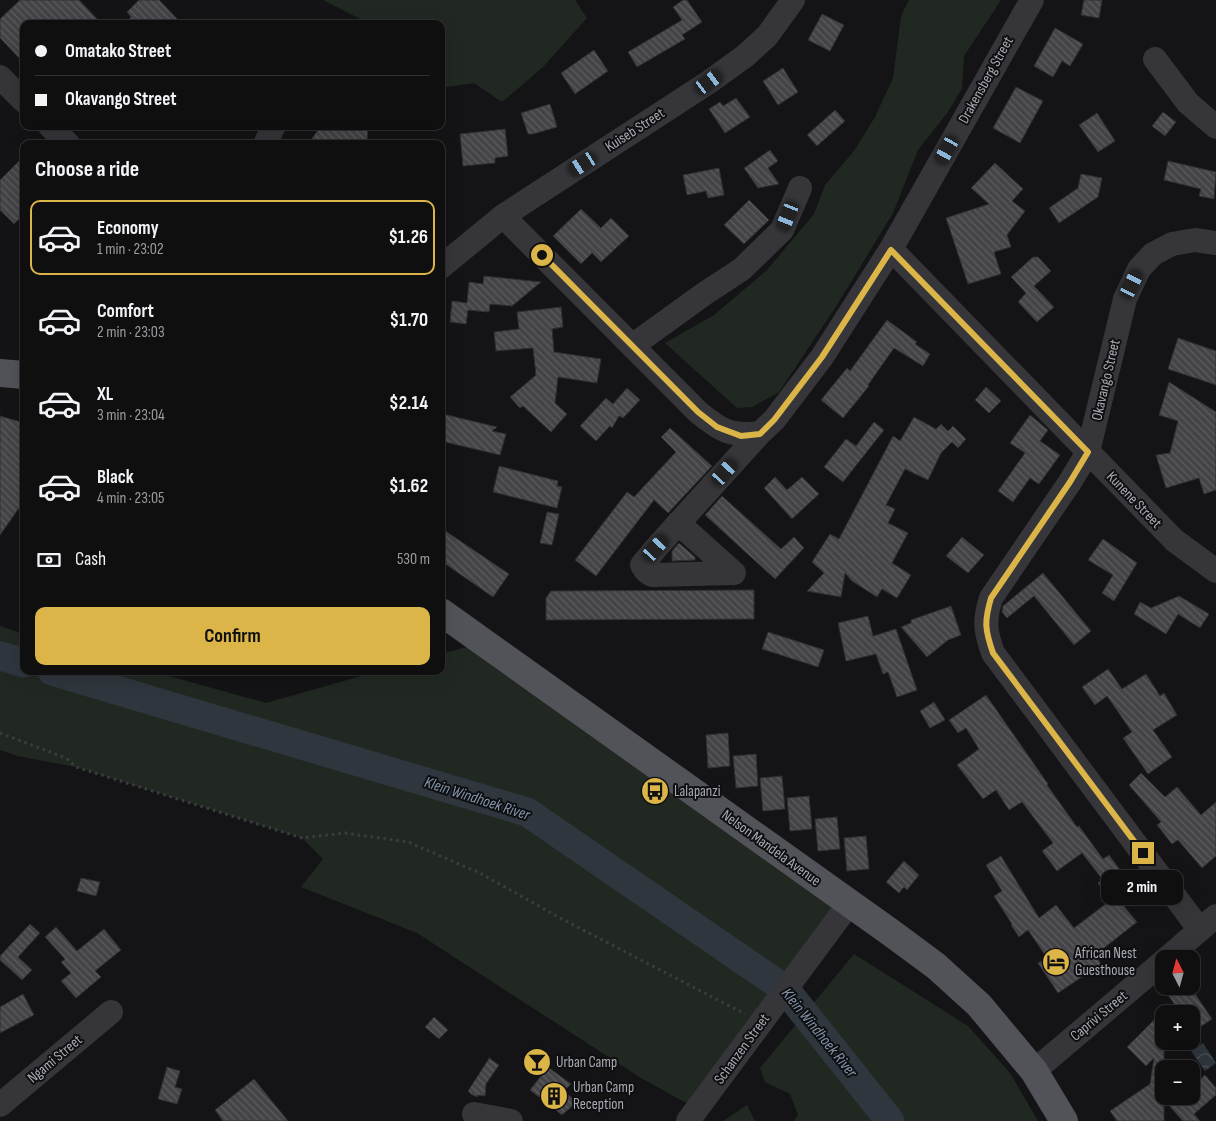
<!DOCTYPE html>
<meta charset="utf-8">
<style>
body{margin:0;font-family:"Sofia Sans Condensed",sans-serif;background:#1d1d1e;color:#f1f3f6;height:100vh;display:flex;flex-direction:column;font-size:19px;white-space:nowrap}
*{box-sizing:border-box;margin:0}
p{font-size:16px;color:#9b9c9f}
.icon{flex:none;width:28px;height:28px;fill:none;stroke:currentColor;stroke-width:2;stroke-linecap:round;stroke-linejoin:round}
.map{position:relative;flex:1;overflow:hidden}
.details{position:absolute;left:20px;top:140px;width:425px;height:535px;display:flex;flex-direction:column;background:#0f0f10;border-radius:10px;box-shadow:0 5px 20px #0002,0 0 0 1px #2f2f30}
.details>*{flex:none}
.top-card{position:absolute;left:20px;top:20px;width:425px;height:110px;border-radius:10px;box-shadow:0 5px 20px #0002,0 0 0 1px #2f2f30;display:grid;align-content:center;height:110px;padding:0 15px;background:#0f0f10}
.needle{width:32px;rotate:354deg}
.buttons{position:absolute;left:1155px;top:950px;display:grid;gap:10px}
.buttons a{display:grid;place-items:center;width:45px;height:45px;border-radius:10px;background:#0f0f10;box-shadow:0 5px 20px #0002,0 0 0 1px #2f2f30;font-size:25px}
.end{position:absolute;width:22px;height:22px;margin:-11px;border:6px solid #dbb547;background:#111;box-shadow:0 0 0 2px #111}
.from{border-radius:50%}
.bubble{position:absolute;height:35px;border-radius:10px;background:#0f0f10;box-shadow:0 5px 20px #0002,0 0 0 1px #2f2f30;font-size:16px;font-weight:700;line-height:35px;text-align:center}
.car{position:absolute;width:15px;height:30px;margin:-15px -8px;border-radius:6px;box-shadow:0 0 4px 1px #0007;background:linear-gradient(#222 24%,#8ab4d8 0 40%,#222 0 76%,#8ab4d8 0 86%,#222 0)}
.top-card b{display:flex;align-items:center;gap:18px;height:48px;font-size:19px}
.top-card b+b{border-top:1px solid #2f2f30}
.top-card i{width:12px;height:12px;background:#f1f3f6}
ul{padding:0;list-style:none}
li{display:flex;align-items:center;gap:15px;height:75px;margin:0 10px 8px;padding:0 5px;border:2px solid transparent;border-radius:10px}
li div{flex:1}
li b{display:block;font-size:19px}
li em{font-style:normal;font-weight:700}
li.current{border-color:#dbb547}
li>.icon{width:45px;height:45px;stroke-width:1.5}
h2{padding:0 15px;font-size:22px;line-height:60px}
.pay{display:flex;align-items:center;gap:12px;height:55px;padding:0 15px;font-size:19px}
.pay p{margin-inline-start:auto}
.primary-button{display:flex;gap:10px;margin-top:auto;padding:10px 15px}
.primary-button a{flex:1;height:58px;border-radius:10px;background:#dbb547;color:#111;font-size:20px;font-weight:700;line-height:58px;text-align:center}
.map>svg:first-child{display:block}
.grass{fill:#212822}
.water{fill:url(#water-waves)}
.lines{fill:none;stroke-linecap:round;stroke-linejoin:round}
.river{stroke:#2f363d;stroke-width:29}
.building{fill:url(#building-back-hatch);stroke:#2f2f31}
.path{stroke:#3c3d41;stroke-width:3;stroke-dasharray:2.5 4;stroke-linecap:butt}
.minor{stroke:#36363a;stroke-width:24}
.major{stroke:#525359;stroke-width:28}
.route{stroke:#dbb547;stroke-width:6}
.labels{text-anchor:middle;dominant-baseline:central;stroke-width:4;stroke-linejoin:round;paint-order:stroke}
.street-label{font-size:15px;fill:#a8abb4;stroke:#0f0f11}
.poi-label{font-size:15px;fill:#a8abb4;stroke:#0f0f11;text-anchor:start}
.water-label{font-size:16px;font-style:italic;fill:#8395ab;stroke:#0f0f11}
</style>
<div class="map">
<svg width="1216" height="1121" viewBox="0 0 1216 1121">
<defs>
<pattern id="water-waves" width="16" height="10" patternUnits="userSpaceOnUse" patternTransform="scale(1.25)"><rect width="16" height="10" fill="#2f363d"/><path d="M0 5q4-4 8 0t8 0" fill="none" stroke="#4a5057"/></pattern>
<pattern id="building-back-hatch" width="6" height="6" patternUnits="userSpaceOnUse" patternTransform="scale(1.25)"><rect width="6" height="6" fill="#444448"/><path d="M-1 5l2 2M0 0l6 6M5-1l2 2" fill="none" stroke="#5c5c60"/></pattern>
</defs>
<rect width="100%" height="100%" fill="#141416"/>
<path class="grass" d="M 323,0 L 575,0 L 587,18 L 543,67 L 502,102 L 474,83 L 441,88 L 441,24 L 370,24 Z
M 909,0 L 1001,0 L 964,56 L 962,88 L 948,112 L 918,150 L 893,213 L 837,305 L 779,392 L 752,407 L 737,408 L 665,343 L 714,315 L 767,270 L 814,214 L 825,185 L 854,151 L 875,117 L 893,78 L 901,16 Z
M 0,626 L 24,634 L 24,671 L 151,671 L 266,703 L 379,671 L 441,671 L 441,654 L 481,643 L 849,904 L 697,1109 L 641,1078 L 417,933 L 301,887 L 323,859 L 302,838 L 76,767 L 17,756 L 0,750 Z
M 854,954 L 968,1026 L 1010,1073 L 1038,1121 L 794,1121 L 798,1115 L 790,1094 L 765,1082 L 760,1068 Z
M 747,1105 L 755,1121 L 723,1121 Z"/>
<path class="water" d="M 1203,1043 L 1216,1063 L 1205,1071 L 1191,1051 Z"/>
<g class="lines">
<path class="river" d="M 0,656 L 24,663
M 52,671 L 527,812 L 785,989 L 890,1121"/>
</g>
<path class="building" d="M 20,0 L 79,0 L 102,24 L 24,24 L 24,63 L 0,38 L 0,19 Z
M 139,0 L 159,0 L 182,24 L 125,24 L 131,17 L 127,12 Z
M 683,0 L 687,0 L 702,22 L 682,35 L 685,39 L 637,67 L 628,52 L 682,20 L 673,7 Z
M 1084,0 L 1102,0 L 1099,18 L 1081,15 Z
M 822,14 L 844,25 L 830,51 L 808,40 Z
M 1055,28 L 1083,44 L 1070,66 L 1062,61 L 1053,77 L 1034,66 Z
M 594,50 L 608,71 L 575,94 L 561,73 Z
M 783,68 L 798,92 L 778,105 L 763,81 Z
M 1016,87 L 1043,101 L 1020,143 L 993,128 Z
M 736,98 L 750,117 L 725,133 L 709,109 L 720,102 L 723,106 Z
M 550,104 L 557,127 L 533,134 L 528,134 L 521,113 Z
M 835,110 L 845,121 L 817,146 L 807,135 Z
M 1163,112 L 1176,122 L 1165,136 L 1152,126 Z
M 1097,113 L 1115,141 L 1098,152 L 1079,125 Z
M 321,126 L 368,126 L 367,144 L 308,144 Z
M 505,129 L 508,156 L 495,158 L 495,163 L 463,166 L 460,134 Z
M 770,150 L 778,161 L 768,168 L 779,184 L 758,188 L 744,168 Z
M 24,156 L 24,214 L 14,224 L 0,210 L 0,180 Z
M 1168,161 L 1216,172 L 1214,199 L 1199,196 L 1201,189 L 1164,180 Z
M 995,163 L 1023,189 L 1012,201 L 1025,211 L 1007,235 L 1011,247 L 994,252 L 1001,274 L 968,284 L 946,218 L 989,204 L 971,188 Z
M 719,168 L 724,195 L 708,198 L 706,191 L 687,195 L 683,175 Z
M 1081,174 L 1102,178 L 1098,197 L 1059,223 L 1049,208 L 1078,188 Z
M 749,200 L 769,220 L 744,244 L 724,225 Z
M 581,209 L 601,228 L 611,218 L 629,236 L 601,262 L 592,253 L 581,264 L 553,236 Z
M 1033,257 L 1038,257 L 1051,271 L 1034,286 L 1054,307 L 1037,322 L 1018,302 L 1026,293 L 1011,277 Z
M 484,276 L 541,282 L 512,306 L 490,304 L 489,312 L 468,310 L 466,324 L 450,322 L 452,301 L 467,303 L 469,282 L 483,284 Z
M 561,307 L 563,327 L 552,329 L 554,352 L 601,359 L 597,383 L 558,377 L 555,403 L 567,414 L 551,432 L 523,406 L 520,408 L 510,397 L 536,375 L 533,348 L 496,351 L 494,332 L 519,329 L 517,312 Z
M 887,320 L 917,342 L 915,344 L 930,354 L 923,366 L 894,348 L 868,385 L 869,386 L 843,418 L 821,400 L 847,368 L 850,371 Z
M 1178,338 L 1216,351 L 1216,385 L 1168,369 Z
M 1169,382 L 1216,412 L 1216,490 L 1204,494 L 1199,478 L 1166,488 L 1156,455 L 1170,453 L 1178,421 L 1159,415 Z
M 986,387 L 1001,401 L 989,413 L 975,400 Z
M 627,388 L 640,400 L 623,418 L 619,416 L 612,428 L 610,426 L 596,441 L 580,426 L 606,398 L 613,404 Z
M 443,414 L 497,427 L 492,431 L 506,434 L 500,455 L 441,441 L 441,421 Z
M 1030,415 L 1048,430 L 1040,441 L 1060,455 L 1039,484 L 1030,478 L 1013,502 L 998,491 L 1025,453 L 1010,443 Z
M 0,416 L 24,423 L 24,501 L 0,535 Z
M 914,417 L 936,429 L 941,424 L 948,431 L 953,426 L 966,439 L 958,448 L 952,442 L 941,453 L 928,480 L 905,469 L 886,505 L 895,509 L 888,523 L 908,533 L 892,563 L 911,575 L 897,598 L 882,589 L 877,597 L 852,581 L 845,573 L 841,597 L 807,591 L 824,573 L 812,562 L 830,534 L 839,539 L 893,436 L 900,441 Z
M 874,422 L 884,430 L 843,482 L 824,467 L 846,439 L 856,446 Z
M 670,428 L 712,466 L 668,513 L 654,500 L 596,576 L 575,560 L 627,492 L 634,497 L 676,452 L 661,437 Z
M 499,466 L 558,481 L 557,486 L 562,487 L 557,508 L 493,492 Z
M 775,477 L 787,490 L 802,477 L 819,494 L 792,519 L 764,488 Z
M 722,496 L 781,549 L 794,537 L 804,548 L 775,579 L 705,515 Z
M 547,512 L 559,514 L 552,545 L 540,543 Z
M 441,528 L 509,574 L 493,597 L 441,561 Z
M 962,537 L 984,555 L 968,573 L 946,556 Z
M 1103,539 L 1137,563 L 1114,601 L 1102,593 L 1113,575 L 1088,560 Z
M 679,543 L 695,557 L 695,560 L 672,561 L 672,551 Z
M 1043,573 L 1091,631 L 1074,645 L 1034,596 L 1007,618 L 1002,612 L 1003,606 Z
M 754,590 L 754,619 L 546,620 L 546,598 L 551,591 Z
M 1179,596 L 1209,614 L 1200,628 L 1178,614 L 1166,634 L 1134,614 L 1140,602 L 1151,608 Z
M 951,606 L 961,635 L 948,640 L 927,657 L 901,627 L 911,623 L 911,620 Z
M 868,616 L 873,636 L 896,629 L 917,690 L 897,697 L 888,672 L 883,674 L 876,654 L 846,661 L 838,623 Z
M 768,632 L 824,650 L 818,667 L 762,649 Z
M 1108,669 L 1122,689 L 1146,674 L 1160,696 L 1164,693 L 1177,715 L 1153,730 L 1172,757 L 1148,774 L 1123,738 L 1132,732 L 1107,696 L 1095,705 L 1082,687 Z
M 986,695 L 1048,784 L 1047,785 L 1077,827 L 1079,826 L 1103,859 L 1109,855 L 1129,882 L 1121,888 L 1129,899 L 1122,904 L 1137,922 L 1095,955 L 1101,964 L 1058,993 L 1038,963 L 1047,958 L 1028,930 L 1019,937 L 1011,925 L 1012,924 L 994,896 L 1002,891 L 986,865 L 1001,856 L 1039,918 L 1056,905 L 1074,928 L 1111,900 L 1098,883 L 1103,880 L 1082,853 L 1057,871 L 1042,851 L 1053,843 L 1022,802 L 1009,810 L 996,790 L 983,799 L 957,765 L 979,749 L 966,728 L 958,733 L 949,720 Z
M 934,702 L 945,720 L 930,728 L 920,711 Z
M 728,733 L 730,766 L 708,768 L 706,735 Z
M 756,754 L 758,786 L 736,788 L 733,756 Z
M 1141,773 L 1165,797 L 1177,787 L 1201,815 L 1216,802 L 1216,856 L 1202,868 L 1178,840 L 1172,844 L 1157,825 L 1161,822 L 1129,785 Z
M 782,776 L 785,809 L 763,811 L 760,778 Z
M 809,796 L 812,829 L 790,831 L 787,798 Z
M 837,817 L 840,849 L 818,851 L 815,819 Z
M 866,836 L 869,869 L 847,871 L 844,838 Z
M 904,861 L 919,875 L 907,890 L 904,887 L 899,893 L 886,882 Z
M 81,878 L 100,882 L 96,896 L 77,891 Z
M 30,924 L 40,933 L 18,957 L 32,970 L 22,980 L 0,960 L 0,956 Z
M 56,927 L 77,951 L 104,929 L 121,950 L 95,971 L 101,977 L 76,998 L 61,981 L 71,973 L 61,962 L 65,959 L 45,937 Z
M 1162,986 L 1190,986 L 1212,1019 L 1191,1033 L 1191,1014 L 1181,1014 Z
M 23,994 L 34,1015 L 0,1033 L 0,1007 Z
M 434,1017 L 448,1030 L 439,1039 L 425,1027 Z
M 1155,1019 L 1164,1028 L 1164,1121 L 1117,1121 L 1110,1111 L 1150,1084 L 1154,1058 L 1146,1066 L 1127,1047 Z
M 490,1057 L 489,1058 L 499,1065 L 486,1084 L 485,1096 L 478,1095 L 477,1097 L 471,1094 L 468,1091 Z
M 167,1067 L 180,1071 L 175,1087 L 182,1089 L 177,1104 L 158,1099 Z
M 548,1067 L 571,1084 L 564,1091 L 577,1102 L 562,1115 L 530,1090 Z
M 1205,1075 L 1216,1088 L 1216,1095 L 1194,1114 L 1200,1121 L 1183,1121 L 1170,1107 L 1182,1096 L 1191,1096 L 1191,1087 Z
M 254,1079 L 288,1121 L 223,1121 L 215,1110 Z"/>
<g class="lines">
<path class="path" d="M 0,733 L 66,758 L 76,767 L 302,838 L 345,833 L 408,842 L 480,873 L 562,919 L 745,1014"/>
<path class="minor" d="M 1155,59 L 1188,103 L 1216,127
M 0,77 L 24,101
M 50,126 L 68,144
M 265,144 L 274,126
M 503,216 L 698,412 C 720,430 730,437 760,433
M 891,249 L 1174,540 L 1216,571
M 441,267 L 503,216 L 709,82 L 745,56 L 767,36 L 793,0
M 632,346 L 704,294 L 742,269 L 782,230 L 800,188
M 678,523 L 734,573 L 652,575 L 646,571 L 642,565 L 656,548 L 760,433 L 774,420 L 822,357 L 891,249 L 1032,0
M 1200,930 L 993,653 C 985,631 984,620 991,598 L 1070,482 L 1088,452 L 1125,299 L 1139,269 L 1153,254 L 1172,244 L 1195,240 L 1216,243
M 1166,959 L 1216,916
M 1034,1071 L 1164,961
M 0,1105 L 111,1012
M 474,1114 L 511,1121
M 688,1121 L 849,904"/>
<path class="major" d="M 0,373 L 24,375
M 441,612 L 890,932 L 936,966 L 979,1005 L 1034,1071 L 1064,1121"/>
</g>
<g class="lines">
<path class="route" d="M 542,255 L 698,412 L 717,427 L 741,436 L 760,434 L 774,420 L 822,357 L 891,250 L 1088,452 L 1070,482 L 991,598 C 984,622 985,630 993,653 L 1143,853"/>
</g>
<defs>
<g id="bus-disc" transform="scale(1.4375)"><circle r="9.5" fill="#dbb547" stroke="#0f0f11"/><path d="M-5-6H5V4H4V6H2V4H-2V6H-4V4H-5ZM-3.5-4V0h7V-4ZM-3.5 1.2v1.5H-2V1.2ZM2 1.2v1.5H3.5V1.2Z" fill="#111"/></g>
<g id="hotel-disc" transform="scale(1.4375)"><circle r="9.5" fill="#dbb547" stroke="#0f0f11"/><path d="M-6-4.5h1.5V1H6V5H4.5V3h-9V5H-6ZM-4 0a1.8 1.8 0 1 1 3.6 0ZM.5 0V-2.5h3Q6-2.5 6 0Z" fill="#111"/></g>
<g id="bar-disc" transform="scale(1.4375)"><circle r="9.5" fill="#dbb547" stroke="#0f0f11"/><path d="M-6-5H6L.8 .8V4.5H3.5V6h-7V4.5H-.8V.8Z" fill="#111"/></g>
<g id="building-disc" transform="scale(1.4375)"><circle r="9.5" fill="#dbb547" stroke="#0f0f11"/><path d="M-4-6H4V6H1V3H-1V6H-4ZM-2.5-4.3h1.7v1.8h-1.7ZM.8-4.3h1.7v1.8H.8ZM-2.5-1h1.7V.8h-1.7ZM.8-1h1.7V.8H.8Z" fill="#111"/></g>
</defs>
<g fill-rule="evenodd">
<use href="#bus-disc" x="655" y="791"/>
<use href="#hotel-disc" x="1056" y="962"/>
<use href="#bar-disc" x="537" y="1062"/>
<use href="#building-disc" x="554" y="1096"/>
</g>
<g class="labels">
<g class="street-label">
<text transform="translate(986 80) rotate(-61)">Drakensberg Street</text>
<text transform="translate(635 130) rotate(-33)">Kuiseb Street</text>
<text transform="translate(1106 380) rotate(-77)">Okavango Street</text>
<text transform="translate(1134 500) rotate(46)">Kunene Street</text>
<text transform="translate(771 848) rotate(36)">Nelson Mandela Avenue</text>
<text transform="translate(1099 1016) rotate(-40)">Caprivi Street</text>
<text transform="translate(742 1049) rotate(-54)">Schanzen Street</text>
<text transform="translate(55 1059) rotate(-40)">Ngami Street</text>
</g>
<g class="poi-label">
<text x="674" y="791">Lalapanzi</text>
<text x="1075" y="953">African Nest<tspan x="1075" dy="17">Guesthouse</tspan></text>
<text x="556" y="1062">Urban Camp</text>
<text x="573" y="1087">Urban Camp<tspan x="573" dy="17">Reception</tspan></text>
</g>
<g class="water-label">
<text transform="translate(477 799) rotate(18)">Klein Windhoek River</text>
<text transform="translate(819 1033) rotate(51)">Klein Windhoek River</text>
</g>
</g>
</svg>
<div class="buttons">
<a><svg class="needle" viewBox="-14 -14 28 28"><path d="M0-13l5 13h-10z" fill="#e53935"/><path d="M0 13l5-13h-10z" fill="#9b9c9f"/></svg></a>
<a>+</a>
<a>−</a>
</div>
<i class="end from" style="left:542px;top:255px"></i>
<i class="end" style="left:1143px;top:853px"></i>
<div class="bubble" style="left:1101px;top:870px;width:82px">2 min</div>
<i class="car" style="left:709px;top:82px;rotate:54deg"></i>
<i class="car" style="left:947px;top:150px;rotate:209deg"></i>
<i class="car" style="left:583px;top:164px;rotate:237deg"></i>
<i class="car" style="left:788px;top:216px;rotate:202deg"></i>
<i class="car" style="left:1132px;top:284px;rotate:26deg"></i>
<i class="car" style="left:725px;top:472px;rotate:42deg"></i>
<i class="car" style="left:656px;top:548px;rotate:42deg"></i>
<div class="top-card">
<b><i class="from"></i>Omatako Street</b>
<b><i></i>Okavango Street</b>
</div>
<section class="details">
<h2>Choose a ride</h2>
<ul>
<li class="current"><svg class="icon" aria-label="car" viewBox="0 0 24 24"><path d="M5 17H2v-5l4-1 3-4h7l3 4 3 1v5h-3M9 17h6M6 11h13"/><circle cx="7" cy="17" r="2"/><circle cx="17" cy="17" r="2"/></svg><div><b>Economy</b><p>1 min · 23:02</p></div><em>$1.26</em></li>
<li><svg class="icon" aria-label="car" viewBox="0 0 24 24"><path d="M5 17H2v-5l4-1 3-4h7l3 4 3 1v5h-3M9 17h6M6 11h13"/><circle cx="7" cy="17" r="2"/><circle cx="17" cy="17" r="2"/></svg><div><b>Comfort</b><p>2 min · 23:03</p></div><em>$1.70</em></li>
<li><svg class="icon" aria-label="car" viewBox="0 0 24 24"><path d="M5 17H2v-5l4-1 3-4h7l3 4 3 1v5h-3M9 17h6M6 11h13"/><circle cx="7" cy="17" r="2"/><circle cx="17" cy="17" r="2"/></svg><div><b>XL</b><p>3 min · 23:04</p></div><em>$2.14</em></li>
<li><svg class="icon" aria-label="car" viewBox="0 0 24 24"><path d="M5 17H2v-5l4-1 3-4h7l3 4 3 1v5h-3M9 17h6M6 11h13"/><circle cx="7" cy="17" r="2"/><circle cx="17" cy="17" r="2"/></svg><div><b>Black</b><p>4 min · 23:05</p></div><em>$1.62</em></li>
</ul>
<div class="pay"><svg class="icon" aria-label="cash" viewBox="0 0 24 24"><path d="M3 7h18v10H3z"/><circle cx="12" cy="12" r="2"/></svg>Cash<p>530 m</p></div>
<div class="primary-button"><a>Confirm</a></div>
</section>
</div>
